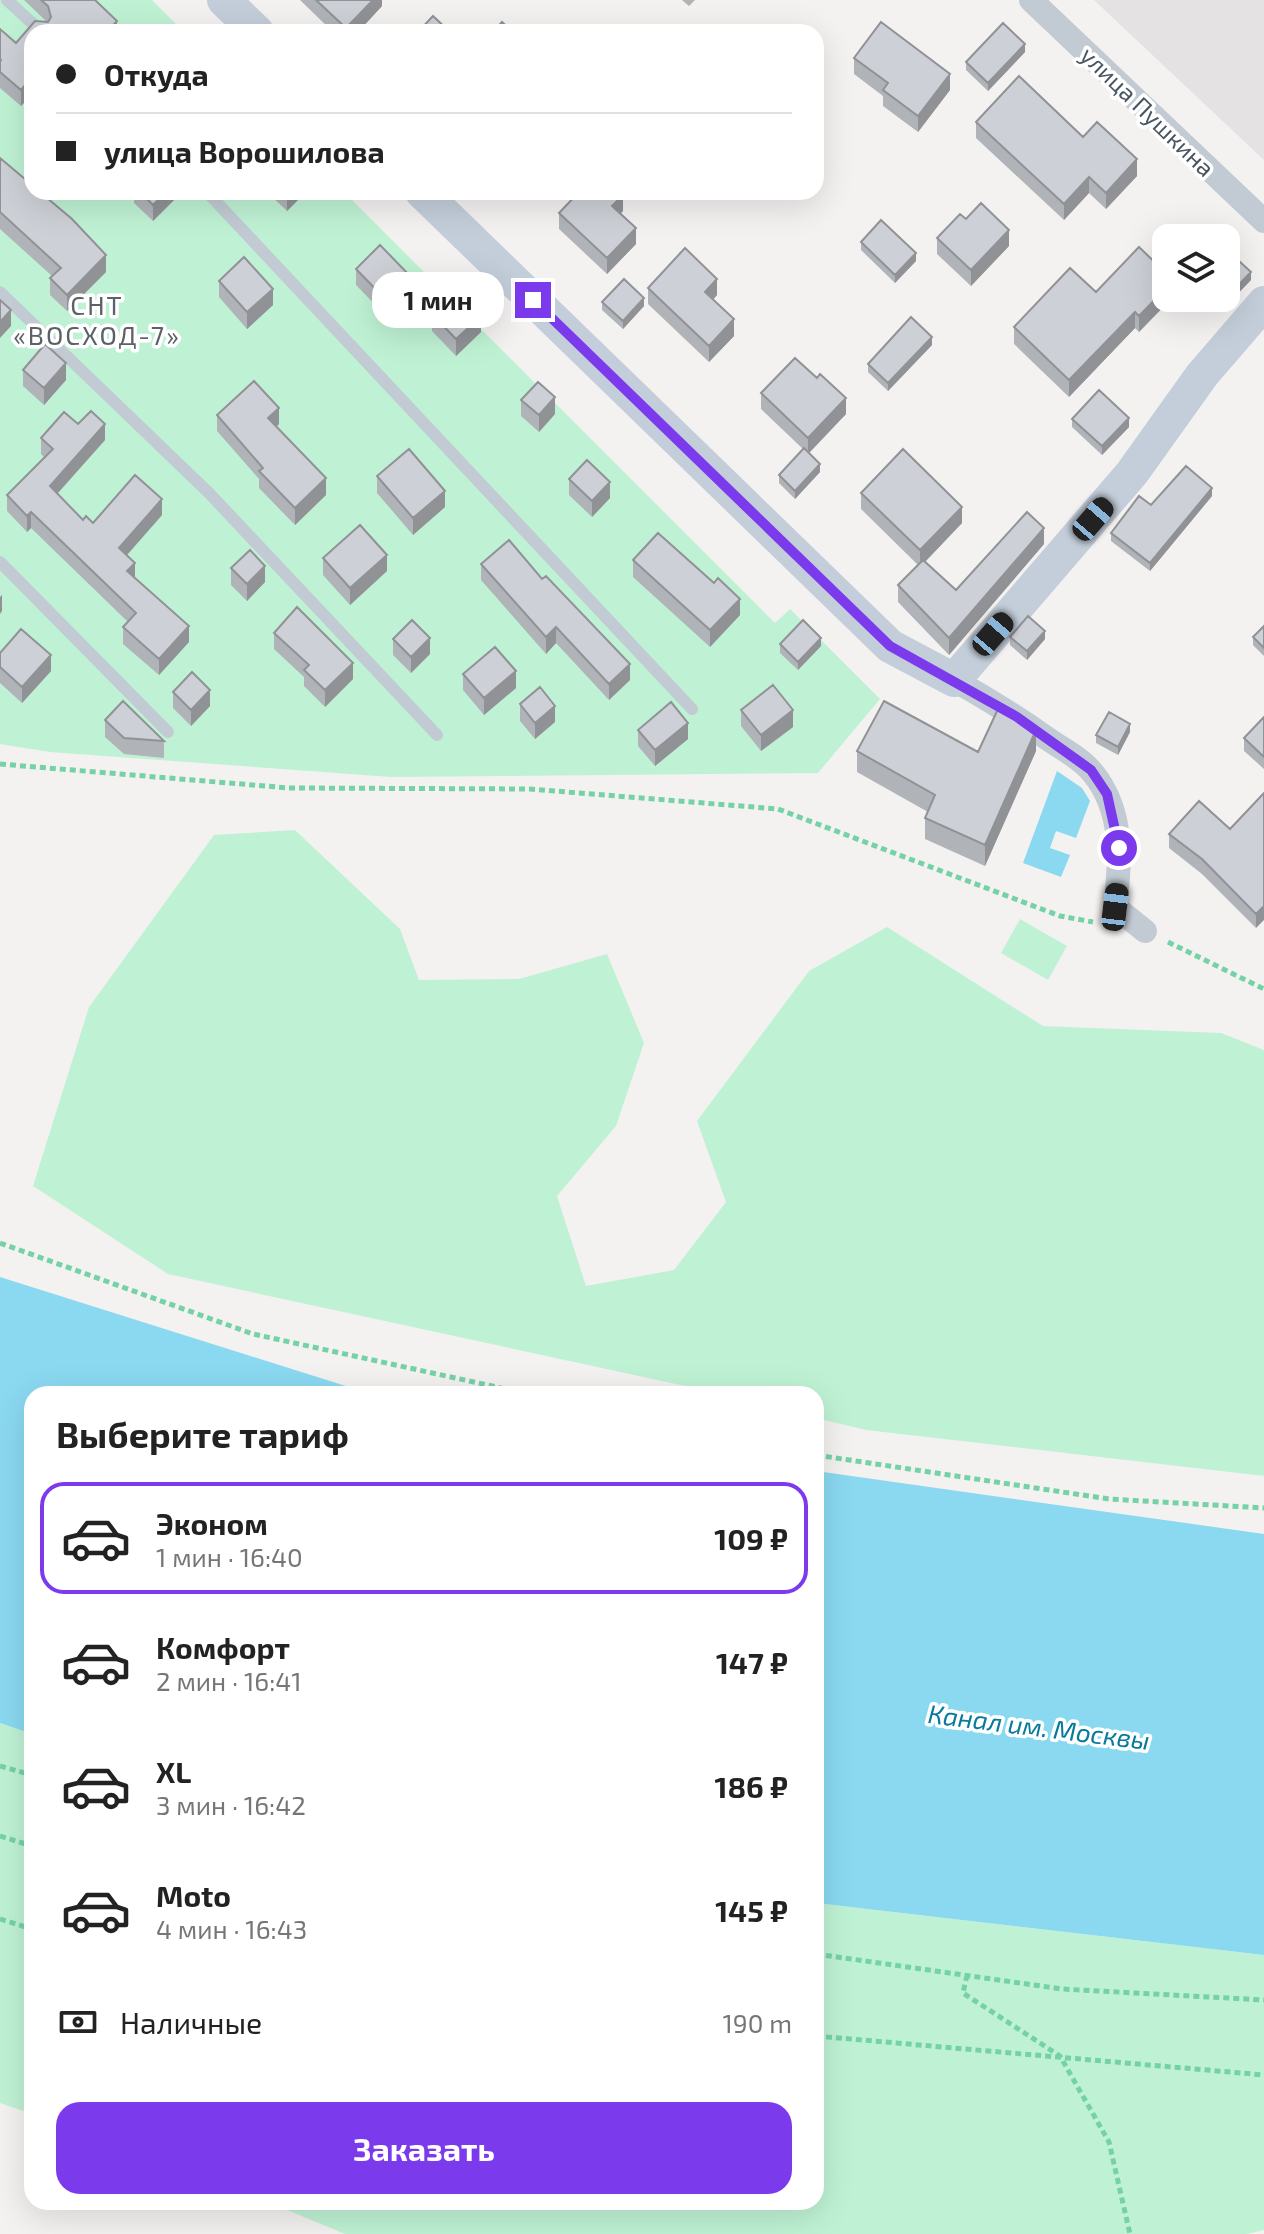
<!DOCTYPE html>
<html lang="ru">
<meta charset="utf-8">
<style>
body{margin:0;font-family:"Exo 2",sans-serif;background:#f6f6f6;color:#222;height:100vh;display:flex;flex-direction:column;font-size:30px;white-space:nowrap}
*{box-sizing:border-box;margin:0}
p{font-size:26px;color:#767676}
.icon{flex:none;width:44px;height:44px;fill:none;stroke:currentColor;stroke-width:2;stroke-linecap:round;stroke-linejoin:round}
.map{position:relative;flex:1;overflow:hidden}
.panel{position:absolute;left:24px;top:1386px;width:800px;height:824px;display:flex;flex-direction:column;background:#fff;border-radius:24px;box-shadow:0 8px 32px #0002}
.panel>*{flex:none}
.top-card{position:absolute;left:24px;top:24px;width:800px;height:176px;border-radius:24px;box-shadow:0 8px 32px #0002;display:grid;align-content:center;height:176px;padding:0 32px;background:#fff}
.fabs{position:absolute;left:1152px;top:224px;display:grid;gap:16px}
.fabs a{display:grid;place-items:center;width:88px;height:88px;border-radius:16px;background:#fff;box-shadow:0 8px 32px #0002;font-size:40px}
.end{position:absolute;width:36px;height:36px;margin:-18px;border:10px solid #7c3aed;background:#fff;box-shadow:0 0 0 4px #fff}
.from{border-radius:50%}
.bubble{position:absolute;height:56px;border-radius:24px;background:#fff;box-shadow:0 8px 32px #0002;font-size:26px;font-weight:700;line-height:56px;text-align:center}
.car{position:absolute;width:24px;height:48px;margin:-24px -12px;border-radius:10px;box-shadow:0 0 6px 2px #0007;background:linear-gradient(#222 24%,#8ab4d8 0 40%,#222 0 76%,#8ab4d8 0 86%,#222 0)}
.top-card b{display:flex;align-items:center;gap:28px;height:76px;font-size:30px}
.top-card b+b{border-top:2px solid #e0e0e0}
.top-card i{width:20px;height:20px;background:#222}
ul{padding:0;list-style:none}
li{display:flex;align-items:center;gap:24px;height:112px;margin:0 16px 12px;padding:0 16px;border:4px solid transparent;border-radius:24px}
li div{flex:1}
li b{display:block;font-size:30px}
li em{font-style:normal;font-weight:700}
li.active{border-color:#7c3aed}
li>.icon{width:72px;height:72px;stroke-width:1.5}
h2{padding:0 32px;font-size:36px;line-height:96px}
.pay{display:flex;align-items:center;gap:20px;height:88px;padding:0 32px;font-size:30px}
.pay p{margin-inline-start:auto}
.button{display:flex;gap:16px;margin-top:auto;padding:16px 32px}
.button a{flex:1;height:92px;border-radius:24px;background:#7c3aed;color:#fff;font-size:32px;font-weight:700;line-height:92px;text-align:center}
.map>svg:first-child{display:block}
.education{fill:#e5e2e3}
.green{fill:#bff2d4}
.water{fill:#8ad9f1}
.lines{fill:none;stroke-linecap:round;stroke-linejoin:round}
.path{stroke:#75d2a6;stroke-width:5;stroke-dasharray:6 4;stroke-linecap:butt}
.lane{stroke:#c2cbd3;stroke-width:12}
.street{stroke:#c2cbd3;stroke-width:24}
.secondary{stroke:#c3ceda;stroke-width:34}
.wall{fill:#b0b3b8}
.shaded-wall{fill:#909296}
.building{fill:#cdd0d6;stroke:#909296;stroke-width:2}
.route{stroke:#7c3aed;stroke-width:10}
.labels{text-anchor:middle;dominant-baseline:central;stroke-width:7;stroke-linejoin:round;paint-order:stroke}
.street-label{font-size:24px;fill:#485460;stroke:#fff}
.neighbourhood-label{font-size:26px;letter-spacing:2px;fill:#5d6167;stroke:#fff}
.water-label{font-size:26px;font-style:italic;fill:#087a9c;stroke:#fff}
</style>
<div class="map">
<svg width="1264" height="2234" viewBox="0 0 1264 2234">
<rect width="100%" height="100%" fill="#f4f1f1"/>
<path class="education" d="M 1094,0 L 1264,0 L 1264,160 Z"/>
<path class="green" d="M 0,0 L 152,0 L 184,32 L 32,32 L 32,192 L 344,192 L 775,623 L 790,609 L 880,699 L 818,773 L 391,777 L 50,752 L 0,744 Z
M 295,830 L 400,929 L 419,980 L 519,979 L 607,954 L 644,1043 L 616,1126 L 557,1196 L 586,1286 L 674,1270 L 726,1202 L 697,1121 L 809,971 L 887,927 L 1043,1026 L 1221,1033 L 1264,1050 L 1264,1476 L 866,1430 L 816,1418 L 816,1394 L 722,1394 L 168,1274 L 33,1186 L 89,1007 L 214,835 Z
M 1020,919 L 1067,946 L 1048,980 L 1001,953 Z
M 0,1723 L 32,1734 L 32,2114 L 0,2103 Z
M 816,1903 L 1264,1955 L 1264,2230 L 1247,2234 L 345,2234 L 268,2202 L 816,2202 Z"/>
<path class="water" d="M 1057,771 L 1082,788 L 1090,801 L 1076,838 L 1056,831 L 1050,848 L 1070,855 L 1061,877 L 1023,863 Z
M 0,1277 L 371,1394 L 32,1394 L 32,1734 L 0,1723 Z
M 816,1471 L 1264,1534 L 1264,1955 L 816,1903 Z"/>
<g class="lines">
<path class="path" d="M 0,764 L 289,788 L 530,789 L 778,809 L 1060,916 L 1093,922
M 1168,942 L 1264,989
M 0,1243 L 253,1334 L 529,1394
M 816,1455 L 1109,1499 L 1264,1508
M 0,1766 L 32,1775
M 0,1836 L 32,1846
M 0,1919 L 32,1929
M 816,1954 L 1062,1989 L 1264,2000
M 967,1975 L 963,1993 L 1060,2056 L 1109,2142 L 1130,2234
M 816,2036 L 1264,2075"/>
<path class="lane" d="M 7,0 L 42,32
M 207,192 L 692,709
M 0,292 L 209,493 L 437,735
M 0,562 L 168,732"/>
<path class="street" d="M 1031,0 L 1264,221
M 954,680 C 986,698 1017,717 1048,739 C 1062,749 1081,758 1092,772 C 1124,810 1121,861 1115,907 L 1145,931"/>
<path class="secondary" d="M 224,0 L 257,32
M 422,192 L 890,646 L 954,680 L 1132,473 L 1202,375 L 1264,303"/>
</g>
<path class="wall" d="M 24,0 L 95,0 L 117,21 L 117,32 L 32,32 L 32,94 L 21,106 L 0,88 L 0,29 L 16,43 L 35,21 L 47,22 Z
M 300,0 L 382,0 L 382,6 L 358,32 L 333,32 Z
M 682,0 L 695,0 L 689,6 Z
M 1025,52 L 988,91 L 966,70 L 966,62 Z
M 854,58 L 950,90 L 918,132 L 883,106 L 883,96 L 854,74 Z
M 976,122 L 1083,137 L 1137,176 L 1106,209 L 1089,193 L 1064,220 L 976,138 Z
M 0,158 L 106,272 L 67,311 L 50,295 L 50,278 L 52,276 L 0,229 Z
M 134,192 L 179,192 L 179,195 L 153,221 L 134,203 Z
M 267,192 L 306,192 L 287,211 Z
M 623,211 L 621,213 L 636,244 L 607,274 L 559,229 L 559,213 Z
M 966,219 L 1009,246 L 971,286 L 937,254 L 937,238 Z
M 861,242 L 916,261 L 895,283 L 861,250 Z
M 356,269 L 415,297 L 391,321 L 356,285 Z
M 1251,280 L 1224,308 L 1214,298 L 1226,298 Z
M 219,281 L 273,305 L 247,329 L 219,297 Z
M 648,288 L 717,295 L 713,300 L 734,336 L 709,362 L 648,304 Z
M 1096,292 L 1172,298 L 1139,332 L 1135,328 L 1069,397 L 1014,344 L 1014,327 Z
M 602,302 L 644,306 L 623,329 L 602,310 Z
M 432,314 L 481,332 L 456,356 L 432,331 Z
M 932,345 L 888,391 L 868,372 L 868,364 Z
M 23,370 L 66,380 L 44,405 L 23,386 Z
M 761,393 L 846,414 L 809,453 L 820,472 L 795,499 L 779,483 L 779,475 L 803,449 L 761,409 Z
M 521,400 L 555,414 L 539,432 L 521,416 Z
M 217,415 L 279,424 L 276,427 L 326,495 L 295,525 L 259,488 L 259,479 L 217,431 Z
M 1072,419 L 1129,427 L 1102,455 L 1072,427 Z
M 78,424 L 105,440 L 57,493 L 83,520 L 93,523 L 162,515 L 127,555 L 135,577 L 189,642 L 159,675 L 123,644 L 123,627 L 128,622 L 31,528 L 27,532 L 7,511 L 7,495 L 44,457 L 41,454 L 41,438 Z
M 377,476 L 445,507 L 413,535 L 377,493 Z
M 569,479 L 610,498 L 592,517 L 569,495 Z
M 861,493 L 962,523 L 925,562 L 956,590 L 1044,544 L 949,655 L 898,602 L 898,585 L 918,565 L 861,509 Z
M 1212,496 L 1150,571 L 1111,541 L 1111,533 L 1151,505 Z
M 323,558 L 387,571 L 350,605 L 323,575 Z
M 633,560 L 740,615 L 710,647 L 633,577 Z
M 481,564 L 542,579 L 630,680 L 609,700 L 556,643 L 546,654 L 481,580 Z
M 231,568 L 265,582 L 247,601 L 231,585 Z
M 1264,626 L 1264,656 L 1253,645 L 1253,637 Z
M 274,633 L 353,679 L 325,707 L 304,686 L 304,677 L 274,649 Z
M 1010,637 L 1045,639 L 1027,660 L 1010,645 Z
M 393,639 L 430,654 L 411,673 L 393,655 Z
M 780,644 L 821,646 L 798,670 L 780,653 Z
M 0,653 L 51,671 L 22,703 L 0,683 Z
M 463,674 L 516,688 L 484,715 L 463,690 Z
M 173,692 L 210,706 L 191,726 L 173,708 Z
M 520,704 L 555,722 L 535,739 L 520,721 Z
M 741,710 L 793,727 L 761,751 L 741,726 Z
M 1264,717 L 1264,769 L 1244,751 L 1244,738 Z
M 105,720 L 164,741 L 164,758 L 124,754 L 105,737 Z
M 638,730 L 688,739 L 655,766 L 638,746 Z
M 1130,732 L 1118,755 L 1096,743 L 1096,735 Z
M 857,751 L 978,752 L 1036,751 L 985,866 L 925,839 L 925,818 L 928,812 L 857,772 Z
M 1264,793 L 1256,928 L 1202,874 L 1169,848 L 1169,834 L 1230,829 Z"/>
<path class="shaded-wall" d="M 373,0 L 382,0 L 382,6 L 358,32 L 346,32 L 346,28 Z
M 117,21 L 117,32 L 107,32 Z
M 1025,44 L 1025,52 L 988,91 L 988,83 Z
M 950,74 L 950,90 L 918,132 L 918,116 Z
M 32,77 L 32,94 L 21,106 L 21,90 Z
M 1137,159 L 1137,176 L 1106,209 L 1106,193 Z
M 1089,177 L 1089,193 L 1064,220 L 1064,204 Z
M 166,192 L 179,192 L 179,195 L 153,221 L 153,205 Z
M 289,192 L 306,192 L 287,211 L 287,195 Z
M 623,195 L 623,211 L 612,222 L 612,206 Z
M 636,228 L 636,244 L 607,274 L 607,258 Z
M 1009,230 L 1009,246 L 971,286 L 971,270 Z
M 916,253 L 916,261 L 895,283 L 895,275 Z
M 106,255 L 106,272 L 67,311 L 67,295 Z
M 1251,272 L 1251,280 L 1224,308 L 1224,300 Z
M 717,279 L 717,295 L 705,308 L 705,292 Z
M 415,281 L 415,297 L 391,321 L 391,305 Z
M 1166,288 L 1166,298 L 1172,298 L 1139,332 L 1139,316 Z
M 273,289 L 273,305 L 247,329 L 247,312 Z
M 644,298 L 644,306 L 623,329 L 623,321 Z
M 11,310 L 11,326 L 0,338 L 0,322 Z
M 1135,312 L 1135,328 L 1069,397 L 1069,380 Z
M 481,316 L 481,332 L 456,356 L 456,339 Z
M 734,319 L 734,336 L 709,362 L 709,346 Z
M 932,337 L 932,345 L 888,391 L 888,383 Z
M 66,363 L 66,380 L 44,405 L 44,388 Z
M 555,397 L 555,414 L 539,432 L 539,415 Z
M 846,398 L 846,414 L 808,454 L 808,438 Z
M 279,408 L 279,424 L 268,434 L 268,418 Z
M 1129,418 L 1129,427 L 1102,455 L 1102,446 Z
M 105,424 L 105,440 L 50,502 L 50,486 Z
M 820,464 L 820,472 L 795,499 L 795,491 Z
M 326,478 L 326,495 L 295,525 L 295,508 Z
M 610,482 L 610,498 L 592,517 L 592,501 Z
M 1212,488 L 1212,496 L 1150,571 L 1150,563 Z
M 445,491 L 445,507 L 413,535 L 413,518 Z
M 162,499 L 162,515 L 119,564 L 119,548 Z
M 962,507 L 962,523 L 920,567 L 920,550 Z
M 31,512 L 31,528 L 27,532 L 27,516 Z
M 1044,528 L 1044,544 L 949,655 L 949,638 Z
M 387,555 L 387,571 L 350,605 L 350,588 Z
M 135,563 L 135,579 L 127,571 Z
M 265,566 L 265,582 L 247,601 L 247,584 Z
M 2,595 L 2,611 L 0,614 L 0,597 Z
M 740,599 L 740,615 L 710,647 L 710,630 Z
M 189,626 L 189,642 L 159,675 L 159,659 Z
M 556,627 L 556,643 L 546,654 L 546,637 Z
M 1045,631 L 1045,639 L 1027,660 L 1027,651 Z
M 430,638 L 430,654 L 411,673 L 411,657 Z
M 821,638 L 821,646 L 798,670 L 798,662 Z
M 51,655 L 51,671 L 22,703 L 22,687 Z
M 353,663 L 353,679 L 325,707 L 325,690 Z
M 630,664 L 630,680 L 609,700 L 609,684 Z
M 516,671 L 516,688 L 484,715 L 484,698 Z
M 210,690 L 210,706 L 191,726 L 191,710 Z
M 555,706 L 555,722 L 535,739 L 535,723 Z
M 793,710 L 793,727 L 761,751 L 761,735 Z
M 688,723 L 688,739 L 655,766 L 655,750 Z
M 1130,724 L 1130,732 L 1118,755 L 1118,747 Z
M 1036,730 L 1036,751 L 985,866 L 985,845 Z
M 1264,906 L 1264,920 L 1256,928 L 1256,914 Z"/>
<path class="building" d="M 41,0 L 95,0 L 117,21 L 107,32 L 32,32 L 32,77 L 21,90 L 0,72 L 0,62 L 1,60 L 0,59 L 0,29 L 16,43 L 35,21 L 48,22 L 51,17 L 48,6 Z
M 316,0 L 373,0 L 346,28 Z
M 433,16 L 450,32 L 418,32 Z
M 502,22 L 513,32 L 493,32 Z
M 881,22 L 950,74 L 918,116 L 883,90 L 888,83 L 854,58 Z
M 1003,23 L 1025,44 L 988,83 L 966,62 Z
M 1019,76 L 1083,137 L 1097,122 L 1137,159 L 1106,193 L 1089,177 L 1064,204 L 976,122 Z
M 0,158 L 32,185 L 32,192 L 40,192 L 72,219 L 106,255 L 67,295 L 50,278 L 61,268 L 0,212 Z
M 140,192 L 166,192 L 153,205 Z
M 579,192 L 620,192 L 623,195 L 612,206 L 636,228 L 607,258 L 559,213 Z
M 981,203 L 1009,230 L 971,270 L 937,238 L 960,214 L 966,219 Z
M 881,220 L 916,253 L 895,275 L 861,242 Z
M 380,245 L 415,281 L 391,305 L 356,269 Z
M 1139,247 L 1166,273 L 1166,288 L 1139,316 L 1135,312 L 1069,380 L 1014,327 L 1070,268 L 1096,292 Z
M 685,248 L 717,279 L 705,292 L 734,319 L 709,346 L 648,288 Z
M 1226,249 L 1251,272 L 1224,300 L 1222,298 L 1226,298 Z
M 244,257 L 273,289 L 247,312 L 219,281 Z
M 624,279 L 644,298 L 623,321 L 602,302 Z
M 457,291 L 481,316 L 456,339 L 432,314 Z
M 0,300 L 11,310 L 0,322 Z
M 911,317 L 932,337 L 888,383 L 868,364 Z
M 45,344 L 66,363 L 44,388 L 23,370 Z
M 795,358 L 817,378 L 820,374 L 846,398 L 808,438 L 761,393 Z
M 254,381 L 279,408 L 268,418 L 326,478 L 295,508 L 259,471 L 263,468 L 217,415 Z
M 538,382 L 555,397 L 539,415 L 521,400 Z
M 1099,390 L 1129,418 L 1102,446 L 1072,419 Z
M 91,411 L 105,424 L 50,486 L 83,520 L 86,516 L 93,523 L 135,475 L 162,499 L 119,548 L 135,563 L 127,571 L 189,626 L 159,659 L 123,627 L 136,613 L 31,512 L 27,516 L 7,495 L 53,449 L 41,438 L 64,412 L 78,424 Z
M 804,448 L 820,464 L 795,491 L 779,475 Z
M 409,449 L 445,491 L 413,518 L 377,476 Z
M 903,449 L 962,507 L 920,550 L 861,493 Z
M 587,460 L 610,482 L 592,501 L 569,479 Z
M 1186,466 L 1212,488 L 1150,563 L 1111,533 L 1139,496 L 1151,505 Z
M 1027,512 L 1044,528 L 949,638 L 898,585 L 923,560 L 956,590 Z
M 360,525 L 387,555 L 350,588 L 323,558 Z
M 658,533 L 714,583 L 718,578 L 740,599 L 710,630 L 633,560 Z
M 509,540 L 542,579 L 546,576 L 630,664 L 609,684 L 556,627 L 546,637 L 481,564 Z
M 250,550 L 265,566 L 247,584 L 231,568 Z
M 297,607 L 353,663 L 325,690 L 304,670 L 309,665 L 274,633 Z
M 1028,616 L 1045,631 L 1027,651 L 1010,637 Z
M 412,620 L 430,638 L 411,657 L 393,639 Z
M 803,620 L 821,638 L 798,662 L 780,644 Z
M 1264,626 L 1264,648 L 1253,637 Z
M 21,629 L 51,655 L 22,687 L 0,667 L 0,653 Z
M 495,647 L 516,671 L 484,698 L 463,674 Z
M 192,672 L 210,690 L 191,710 L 173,692 Z
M 773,685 L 793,710 L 761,735 L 741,710 Z
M 540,687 L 555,706 L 535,723 L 520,704 Z
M 123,701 L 164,741 L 124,738 L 105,720 Z
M 884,701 L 978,752 L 998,709 L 1036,730 L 985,845 L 925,818 L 935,795 L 857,751 Z
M 671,702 L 688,723 L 655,750 L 638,730 Z
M 1109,712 L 1130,724 L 1118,747 L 1096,735 Z
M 1264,717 L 1264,757 L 1244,738 Z
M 1264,793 L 1264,906 L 1256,914 L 1202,859 L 1169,834 L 1199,801 L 1230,829 Z"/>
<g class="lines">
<path class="route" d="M 533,300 L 890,646 L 1017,717 L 1091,770 L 1107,794 L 1119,848"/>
</g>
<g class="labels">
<g class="street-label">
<text transform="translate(1148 111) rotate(44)">улица Пушкина</text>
</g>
<g class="neighbourhood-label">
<text x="97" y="304">СНТ<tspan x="97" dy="30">«ВОСХОД-7»</tspan></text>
</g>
<g class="water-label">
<text transform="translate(1039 1726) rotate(7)">Канал им. Москвы</text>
</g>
</g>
</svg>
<div class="fabs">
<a><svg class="icon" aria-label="layers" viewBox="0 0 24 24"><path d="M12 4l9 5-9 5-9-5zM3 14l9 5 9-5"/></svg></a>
</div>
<i class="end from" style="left:1119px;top:848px"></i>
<i class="end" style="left:533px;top:300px"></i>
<div class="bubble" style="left:372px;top:272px;width:132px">1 мин</div>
<i class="car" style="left:1093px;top:519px;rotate:41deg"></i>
<i class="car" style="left:993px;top:634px;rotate:41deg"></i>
<i class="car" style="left:1115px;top:907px;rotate:7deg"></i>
<div class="top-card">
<b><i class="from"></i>Откуда</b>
<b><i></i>улица Ворошилова</b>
</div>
<section class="panel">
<h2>Выберите тариф</h2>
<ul>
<li class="active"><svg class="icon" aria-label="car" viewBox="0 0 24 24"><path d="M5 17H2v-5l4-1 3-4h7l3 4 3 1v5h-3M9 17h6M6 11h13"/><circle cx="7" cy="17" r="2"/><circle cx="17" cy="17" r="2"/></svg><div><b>Эконом</b><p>1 мин · 16:40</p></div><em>109 ₽</em></li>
<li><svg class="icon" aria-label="car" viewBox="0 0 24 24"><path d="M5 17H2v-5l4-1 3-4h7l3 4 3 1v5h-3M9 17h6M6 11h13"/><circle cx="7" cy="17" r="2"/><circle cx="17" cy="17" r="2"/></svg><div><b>Комфорт</b><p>2 мин · 16:41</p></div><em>147 ₽</em></li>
<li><svg class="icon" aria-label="car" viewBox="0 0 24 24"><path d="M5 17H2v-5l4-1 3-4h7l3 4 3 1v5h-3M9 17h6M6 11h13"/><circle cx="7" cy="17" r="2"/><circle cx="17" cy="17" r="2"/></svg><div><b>XL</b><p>3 мин · 16:42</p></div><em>186 ₽</em></li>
<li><svg class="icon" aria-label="car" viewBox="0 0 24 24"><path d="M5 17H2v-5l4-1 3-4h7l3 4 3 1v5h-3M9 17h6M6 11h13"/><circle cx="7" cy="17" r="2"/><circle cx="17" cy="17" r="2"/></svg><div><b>Moto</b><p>4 мин · 16:43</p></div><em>145 ₽</em></li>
</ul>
<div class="pay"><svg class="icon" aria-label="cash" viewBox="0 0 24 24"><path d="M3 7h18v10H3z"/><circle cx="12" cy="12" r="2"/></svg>Наличные<p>190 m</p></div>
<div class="button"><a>Заказать</a></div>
</section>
</div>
